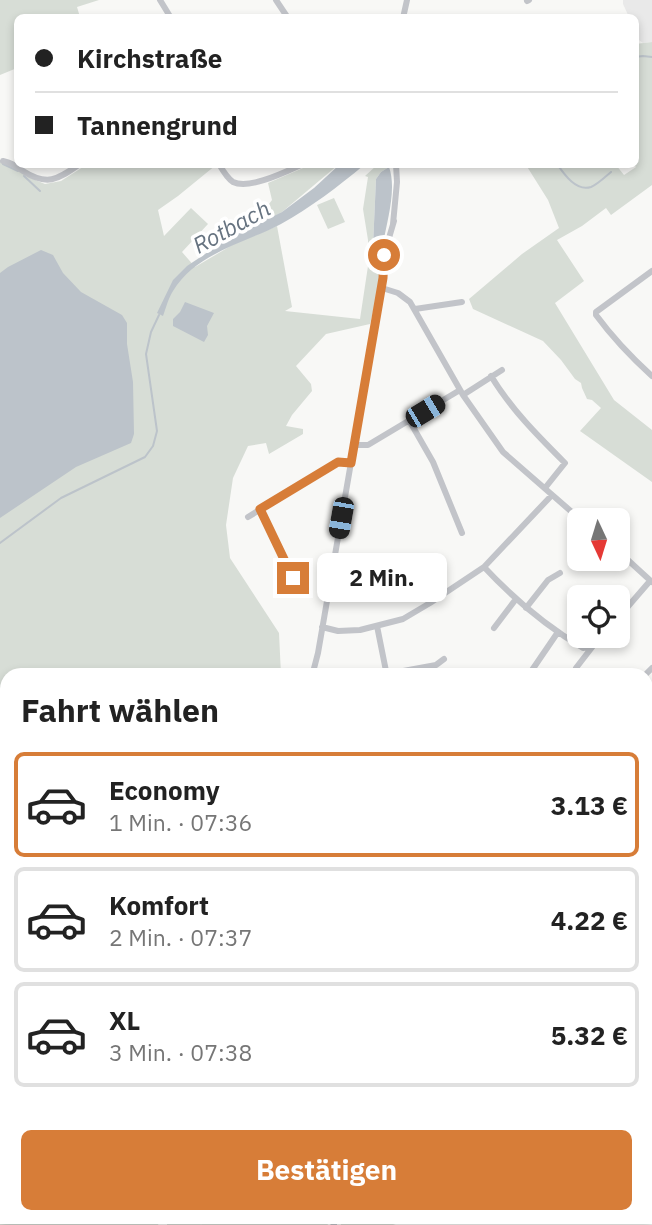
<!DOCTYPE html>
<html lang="de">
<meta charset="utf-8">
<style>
body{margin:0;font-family:"IBM Plex Sans",sans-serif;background:#f2f2f2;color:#222;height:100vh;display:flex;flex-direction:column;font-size:26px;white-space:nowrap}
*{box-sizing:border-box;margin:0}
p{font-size:23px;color:#767676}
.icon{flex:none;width:38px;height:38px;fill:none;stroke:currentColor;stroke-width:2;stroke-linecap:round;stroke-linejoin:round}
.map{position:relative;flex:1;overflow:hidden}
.drawer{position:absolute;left:0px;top:668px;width:653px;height:556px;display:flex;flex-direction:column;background:#fff;border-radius:21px 21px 0 0;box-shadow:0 4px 10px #0003}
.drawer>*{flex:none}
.hud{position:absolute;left:14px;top:14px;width:625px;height:154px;border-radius:10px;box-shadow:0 4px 10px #0003;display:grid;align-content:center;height:154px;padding:0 21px;background:#fff}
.needle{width:46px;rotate:176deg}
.tools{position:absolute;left:567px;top:508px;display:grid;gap:14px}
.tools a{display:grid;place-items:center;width:63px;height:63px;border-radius:10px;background:#fff;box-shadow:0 4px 10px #0003;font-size:35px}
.end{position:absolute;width:32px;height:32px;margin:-16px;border:9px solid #d77d38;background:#fff;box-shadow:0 0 0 4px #fff}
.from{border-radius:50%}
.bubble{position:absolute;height:49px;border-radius:10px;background:#fff;box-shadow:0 4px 10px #0003;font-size:23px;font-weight:800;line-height:49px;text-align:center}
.car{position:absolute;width:21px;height:42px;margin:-21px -10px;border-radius:9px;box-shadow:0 0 5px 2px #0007;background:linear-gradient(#222 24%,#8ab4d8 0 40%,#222 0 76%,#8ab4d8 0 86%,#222 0)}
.hud b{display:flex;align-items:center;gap:24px;height:66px;font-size:26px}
.hud b+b{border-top:2px solid #e0e0e0}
.hud i{width:18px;height:18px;background:#222}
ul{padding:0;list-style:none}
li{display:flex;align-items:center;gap:21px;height:105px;margin:0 14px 10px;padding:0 7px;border:4px solid #e0e0e0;border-radius:10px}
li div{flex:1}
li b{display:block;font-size:26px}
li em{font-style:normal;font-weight:800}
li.selected{border-color:#d77d38}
li>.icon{width:63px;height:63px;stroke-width:1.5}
h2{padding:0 21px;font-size:32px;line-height:84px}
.button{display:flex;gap:14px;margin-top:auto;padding:14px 21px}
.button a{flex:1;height:80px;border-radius:10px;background:#d77d38;color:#fff;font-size:28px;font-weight:800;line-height:80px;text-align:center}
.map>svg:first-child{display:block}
.built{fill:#e9e9e9}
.green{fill:#d7ddd6}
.water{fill:#bcc3ca}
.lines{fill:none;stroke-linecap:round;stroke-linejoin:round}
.stream{stroke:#bcc3ca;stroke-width:2}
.minor{stroke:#c2c4c9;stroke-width:6}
.route{stroke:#d77d38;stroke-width:9}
.labels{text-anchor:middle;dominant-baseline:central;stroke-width:7;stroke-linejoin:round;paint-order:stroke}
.water-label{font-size:23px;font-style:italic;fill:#667380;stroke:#fff}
</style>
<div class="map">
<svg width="652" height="1225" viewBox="0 0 652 1225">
<rect width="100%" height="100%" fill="#f8f8f6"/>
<path class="built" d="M 623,0 L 652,0 L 652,42 L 643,43 L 639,40 L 635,32 L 635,18 L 629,17 L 623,4 Z"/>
<path class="green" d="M 0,0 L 99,0 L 77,7 L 80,17 L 18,18 L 17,68 L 0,75 Z
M 652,42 L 652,185 L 611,215 L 606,208 L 582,226 L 557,240 L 584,281 L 555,303 L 614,400 L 652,430 L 652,482 L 580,431 L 601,408 L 592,400 L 587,399 L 582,388 L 581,383 L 575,379 L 561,360 L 543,341 L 473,309 L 469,299 L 522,254 L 559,228 L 548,200 L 526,165 L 616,165 L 624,175 L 636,167 L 634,165 L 635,44 Z
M 0,160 L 33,179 L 45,184 L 61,181 L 86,165 L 216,165 L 178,196 L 158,210 L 164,236 L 191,208 L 208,224 L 182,252 L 195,267 L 234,244 L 277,226 L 292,307 L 285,311 L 360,319 L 368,266 L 368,240 L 363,209 L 368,177 L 365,176 L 377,165 L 390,165 L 390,168 L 389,167 L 381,172 L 376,179 L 373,246 L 376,248 L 381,248 L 379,287 L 370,324 L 326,334 L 296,366 L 311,384 L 312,391 L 292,415 L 286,426 L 303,429 L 303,434 L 269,454 L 266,443 L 248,446 L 233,478 L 226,525 L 230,558 L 279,633 L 281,675 L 7,676 L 7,974 L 0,983 Z
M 310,165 L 338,165 L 282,212 L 251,228 L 272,200 L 268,183 Z
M 334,198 L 345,222 L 328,229 L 317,205 Z
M 652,826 L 652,969 L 646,972 L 646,830 Z
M 0,1213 L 8,1222 L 13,1218 L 199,1218 L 201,1225 L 202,1222 L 211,1218 L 325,1218 L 328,1225 L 167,1225 L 167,1224 L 160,1220 L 158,1225 L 0,1225 Z
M 339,1218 L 412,1218 L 393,1225 L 341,1225 Z"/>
<path class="water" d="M 339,165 L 364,165 C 339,186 310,208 281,224 C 245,243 196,253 173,291 C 168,299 166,308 163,316 L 157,313 L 173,280 L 187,266 L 232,236 L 282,212 L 314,188 Z
M 389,167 C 397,189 387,221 383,244 L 381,248 L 376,248 L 373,246 L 376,179 L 381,172 Z
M 41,250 L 53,255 L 63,273 L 81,292 L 122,315 L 127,323 L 127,344 L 133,382 L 134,434 L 131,443 L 76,467 L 0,518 L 0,273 L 8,267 Z
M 185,302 L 214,313 L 207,326 L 208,335 L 204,342 L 173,326 L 173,319 L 180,312 Z"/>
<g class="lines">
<path class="stream" d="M 635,57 L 643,56 L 652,57
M 3,164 L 18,171
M 557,164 C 564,174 576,192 591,187 C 598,184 605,177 611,172
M 24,176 L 40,191
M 0,543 L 61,498 L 145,457 L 153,446 L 157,431 L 146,354 L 151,332 L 159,315"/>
<path class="minor" d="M 160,0 L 171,18
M 276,0 L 288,18
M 527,1 L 529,0
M 403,18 L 407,0
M 3,161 C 12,163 16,166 23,171 C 48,187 58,179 80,164
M 219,164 C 223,171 227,178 233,182 C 250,190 287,171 303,164
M 393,224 L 397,182 L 396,164
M 387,266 L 391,242
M 652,271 L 596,312 L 596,315 C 613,338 631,357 652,376
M 382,288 L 398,293 L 410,302 L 463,395 L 503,452 L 581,520
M 415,309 L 462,302
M 491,376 C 511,409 538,436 565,463 L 545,488
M 463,395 L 502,370
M 409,420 L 433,462 L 462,533
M 355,445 L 368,445 L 460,390
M 260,509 L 293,578
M 248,517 L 338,462 L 351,463
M 618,551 L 652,582
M 484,567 C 513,598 546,626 583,648 L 593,646 L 604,635
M 526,608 L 548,580 L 560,573
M 618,618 L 650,581
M 377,626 L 387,676
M 322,627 L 338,631 L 360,630 L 403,619 L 430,603 L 484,567 L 552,495
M 494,628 L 516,599
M 576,668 L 593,646
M 530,673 L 558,632
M 387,674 L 436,665 L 444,659
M 312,676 L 318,653 L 383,278 L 384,255 L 394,221
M 644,676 L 652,668
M 646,763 L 652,776
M 646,977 L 652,974
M 0,1193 L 7,1185
M 331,1218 L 334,1225"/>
</g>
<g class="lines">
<path class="route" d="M 293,578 L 260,509 L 338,462 L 351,463 L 383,278 L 384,255"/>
</g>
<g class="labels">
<g class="water-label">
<text transform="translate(231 226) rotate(-29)">Rotbach</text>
</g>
</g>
</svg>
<div class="tools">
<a><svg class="needle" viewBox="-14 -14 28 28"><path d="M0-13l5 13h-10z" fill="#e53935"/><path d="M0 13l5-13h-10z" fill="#767676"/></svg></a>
<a><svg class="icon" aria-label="locate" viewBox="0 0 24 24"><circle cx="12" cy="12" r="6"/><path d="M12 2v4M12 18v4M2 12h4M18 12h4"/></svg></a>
</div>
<i class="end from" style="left:384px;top:255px"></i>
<i class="end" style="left:293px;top:578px"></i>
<div class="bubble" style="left:317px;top:553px;width:130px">2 Min.</div>
<i class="car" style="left:425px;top:411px;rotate:59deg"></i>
<i class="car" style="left:341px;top:518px;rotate:190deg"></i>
<div class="hud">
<b><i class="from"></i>Kirchstraße</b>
<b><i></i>Tannengrund</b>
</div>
<section class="drawer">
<h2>Fahrt wählen</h2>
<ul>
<li class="selected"><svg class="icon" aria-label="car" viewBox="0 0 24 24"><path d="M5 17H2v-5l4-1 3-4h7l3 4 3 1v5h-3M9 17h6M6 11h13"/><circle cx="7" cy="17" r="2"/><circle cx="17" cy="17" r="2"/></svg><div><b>Economy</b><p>1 Min. · 07:36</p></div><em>3.13 €</em></li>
<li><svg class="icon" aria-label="car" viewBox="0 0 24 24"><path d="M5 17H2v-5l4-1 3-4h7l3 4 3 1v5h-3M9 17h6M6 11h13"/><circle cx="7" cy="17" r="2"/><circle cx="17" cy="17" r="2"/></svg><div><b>Komfort</b><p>2 Min. · 07:37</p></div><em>4.22 €</em></li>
<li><svg class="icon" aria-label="car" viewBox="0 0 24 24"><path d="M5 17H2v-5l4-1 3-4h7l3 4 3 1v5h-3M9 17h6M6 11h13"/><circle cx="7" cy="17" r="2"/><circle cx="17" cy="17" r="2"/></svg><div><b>XL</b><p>3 Min. · 07:38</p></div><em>5.32 €</em></li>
</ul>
<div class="button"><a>Bestätigen</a></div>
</section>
</div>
